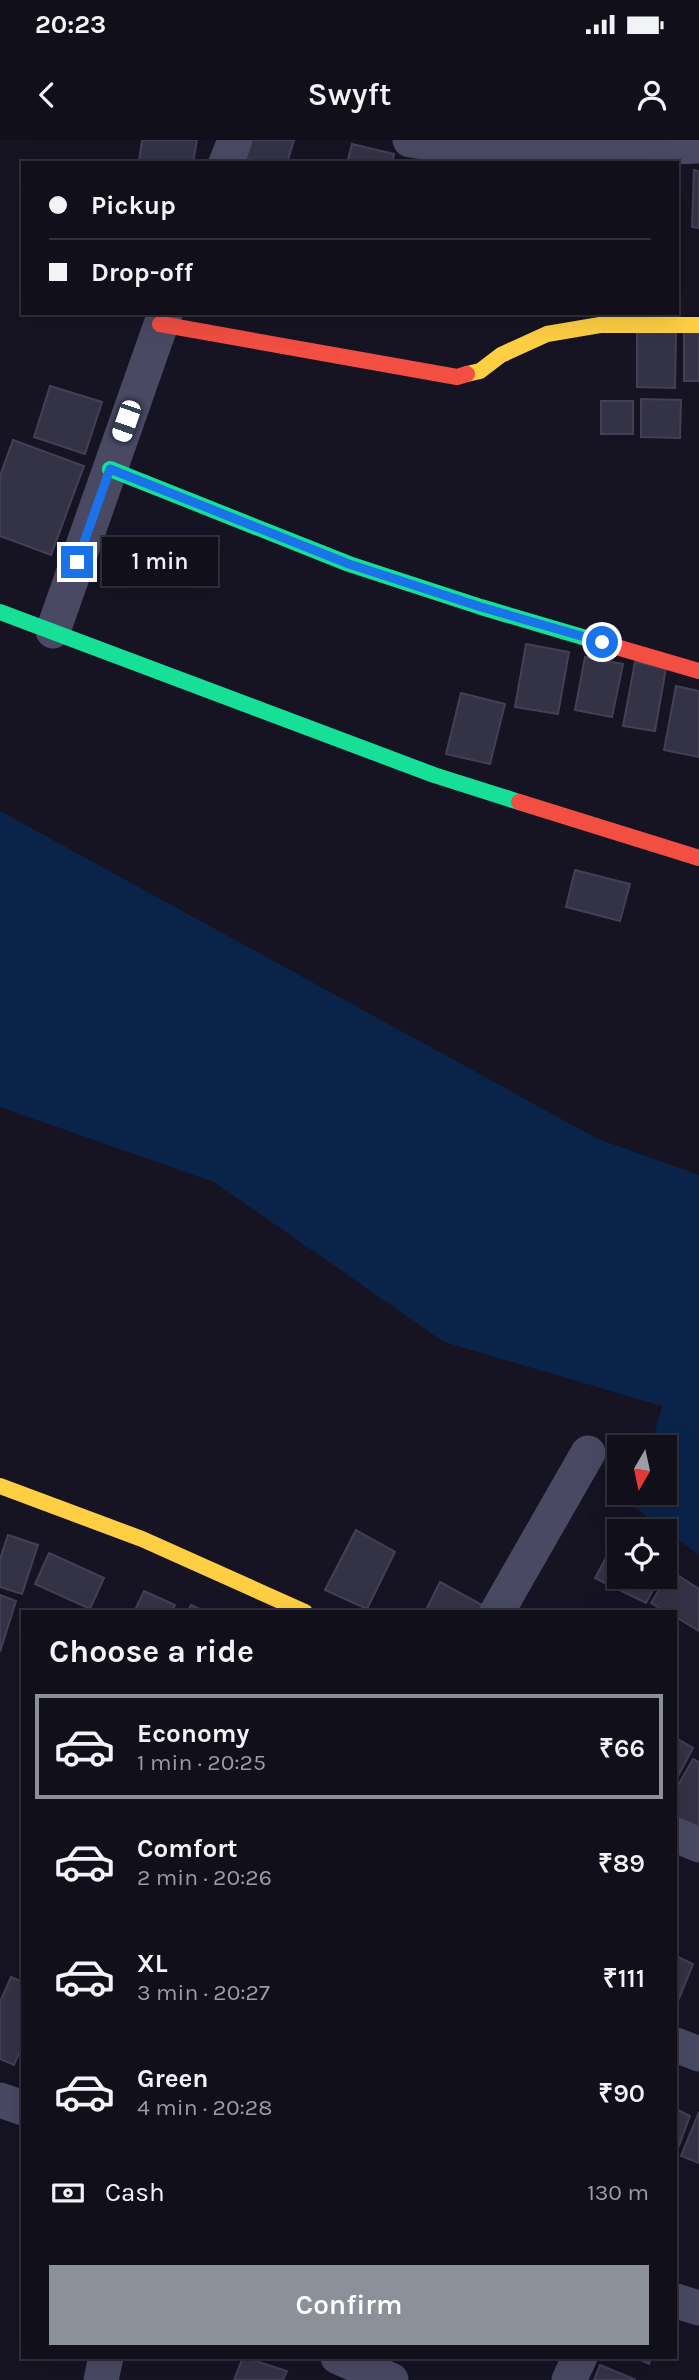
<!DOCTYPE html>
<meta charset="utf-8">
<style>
body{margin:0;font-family:Karla,sans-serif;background:#191823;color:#f1f3f6;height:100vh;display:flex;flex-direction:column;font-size:26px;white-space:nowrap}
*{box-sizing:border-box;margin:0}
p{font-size:23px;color:#9c9ca2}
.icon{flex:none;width:38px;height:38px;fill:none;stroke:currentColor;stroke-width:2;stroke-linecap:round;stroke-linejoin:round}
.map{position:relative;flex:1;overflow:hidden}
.sheet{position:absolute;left:21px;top:1470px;width:656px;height:749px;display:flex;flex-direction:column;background:#100f1a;border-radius:0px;box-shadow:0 7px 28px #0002,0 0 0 2px #302f39}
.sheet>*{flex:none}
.guide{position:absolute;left:21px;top:21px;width:658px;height:154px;border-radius:0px;box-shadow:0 7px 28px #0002,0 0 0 2px #302f39;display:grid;align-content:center;height:154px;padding:0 28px;background:#100f1a}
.needle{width:46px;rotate:189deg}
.controls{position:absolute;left:607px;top:1295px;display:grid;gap:14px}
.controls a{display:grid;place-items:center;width:70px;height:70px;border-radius:0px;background:#100f1a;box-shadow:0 7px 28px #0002,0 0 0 2px #302f39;font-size:35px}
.end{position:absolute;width:32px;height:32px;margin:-16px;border:9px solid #1a73e8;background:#fff;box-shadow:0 0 0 4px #fff}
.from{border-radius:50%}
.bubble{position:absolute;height:49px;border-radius:0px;background:#100f1a;box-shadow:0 7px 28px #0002,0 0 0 2px #302f39;font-size:23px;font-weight:600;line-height:49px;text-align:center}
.car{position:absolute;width:21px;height:42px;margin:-21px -10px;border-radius:9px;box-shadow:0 0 5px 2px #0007;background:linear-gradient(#fff 24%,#345 0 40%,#fff 0 76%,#345 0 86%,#fff 0)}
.guide b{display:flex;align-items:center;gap:24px;height:66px;font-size:26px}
.guide b+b{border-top:2px solid #302f39}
.guide i{width:18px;height:18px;background:#f1f3f6}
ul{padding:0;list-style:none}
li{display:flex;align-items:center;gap:21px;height:105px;margin:0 14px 10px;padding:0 14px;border:4px solid transparent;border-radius:0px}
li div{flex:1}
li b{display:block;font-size:26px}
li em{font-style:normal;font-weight:600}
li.selected{border-color:#8c9099}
li>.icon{width:63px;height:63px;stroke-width:1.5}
h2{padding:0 28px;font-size:32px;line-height:84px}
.pay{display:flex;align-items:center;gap:18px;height:77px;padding:0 28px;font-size:26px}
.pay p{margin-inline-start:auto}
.primary-button{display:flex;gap:14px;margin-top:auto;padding:14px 28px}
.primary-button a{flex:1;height:80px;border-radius:0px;background:#8c9099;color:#fff;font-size:28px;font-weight:600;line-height:80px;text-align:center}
.status{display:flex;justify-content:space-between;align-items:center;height:49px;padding:0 35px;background:#100f1a;direction:ltr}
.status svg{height:19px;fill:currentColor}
header{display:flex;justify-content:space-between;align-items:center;height:91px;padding:0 28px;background:#100f1a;font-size:32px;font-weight:600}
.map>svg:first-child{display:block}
.water{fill:#0a2349}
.building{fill:#343245;stroke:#433f57;stroke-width:2}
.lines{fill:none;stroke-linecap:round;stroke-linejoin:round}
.street{stroke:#494964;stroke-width:35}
.fast{stroke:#16e098;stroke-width:16}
.slow{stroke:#ffcf43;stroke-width:16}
.jam{stroke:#f24e42;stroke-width:16}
.route{stroke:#1a73e8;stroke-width:9}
</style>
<div class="status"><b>20:23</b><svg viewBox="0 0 49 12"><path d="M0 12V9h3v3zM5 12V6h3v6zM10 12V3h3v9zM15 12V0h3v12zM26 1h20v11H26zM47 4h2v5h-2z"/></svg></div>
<header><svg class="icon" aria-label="back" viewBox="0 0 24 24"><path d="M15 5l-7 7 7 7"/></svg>Swyft<svg class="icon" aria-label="person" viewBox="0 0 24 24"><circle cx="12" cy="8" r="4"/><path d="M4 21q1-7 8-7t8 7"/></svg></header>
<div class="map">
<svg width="699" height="2240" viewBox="0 0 699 2240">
<rect width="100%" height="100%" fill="#161423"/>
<path class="water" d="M 0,671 L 598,999 L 699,1035 L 699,1415 L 634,1367 L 638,1353 L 665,1353 L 665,1307 L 651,1307 L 662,1266 L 444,1202 L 214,1042 L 0,967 Z"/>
<path class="building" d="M 142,0 L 197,0 L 193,23 L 139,21 Z
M 248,0 L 294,0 L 287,23 L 240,23 Z
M 352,4 L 394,14 L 392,23 L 347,23 Z
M 694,30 L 699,31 L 699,88 L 692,87 Z
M 684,191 L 699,191 L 699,241 L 684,241 Z
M 637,192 L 676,192 L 675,248 L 637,247 Z
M 50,246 L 102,262 L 85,314 L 34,297 Z
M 641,259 L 681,260 L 680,298 L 641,297 Z
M 601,261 L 633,261 L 633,294 L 601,294 Z
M 13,300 L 84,326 L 51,415 L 0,396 L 0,336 Z
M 526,504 L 569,512 L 558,574 L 515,567 Z
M 585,517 L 623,524 L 612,577 L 575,570 Z
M 635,522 L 666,528 L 655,591 L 623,586 Z
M 676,546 L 699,551 L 699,617 L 664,610 Z
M 461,553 L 505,564 L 490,624 L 446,614 Z
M 575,730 L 630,744 L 620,781 L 566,767 Z
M 356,1390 L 395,1412 L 367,1469 L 325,1450 Z
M 619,1394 L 620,1437 L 660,1437 L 646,1463 L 595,1438 Z
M 8,1395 L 38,1405 L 22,1454 L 0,1447 L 0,1419 Z
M 49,1413 L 104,1438 L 90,1469 L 35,1444 Z
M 671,1431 L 699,1449 L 699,1491 L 676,1477 L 676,1472 L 666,1472 L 651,1463 Z
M 440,1442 L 482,1465 L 479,1472 L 425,1472 Z
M 144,1451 L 175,1465 L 172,1472 L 134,1472 Z
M 0,1455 L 16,1461 L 0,1512 Z
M 191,1465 L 206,1472 L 187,1472 Z
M 676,1598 L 693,1608 L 676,1640 Z
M 693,1619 L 699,1622 L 699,1690 L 676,1680 L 676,1649 Z
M 676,1816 L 693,1824 L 676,1866 Z
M 11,1837 L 23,1842 L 23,1904 L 14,1925 L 0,1919 L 0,1862 Z
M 676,1969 L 690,1976 L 677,2011 L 676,2011 Z
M 699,1972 L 699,2023 L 681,2016 Z
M 243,2217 L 287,2231 L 283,2240 L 234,2240 Z
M 634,2217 L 652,2217 L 649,2224 Z
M 600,2225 L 636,2240 L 594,2240 Z"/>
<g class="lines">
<path class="street" d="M 410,0 L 506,14 L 699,6
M 226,23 L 235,0
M 53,491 L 165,173
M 497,1472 L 588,1313
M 676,1695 L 699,1705
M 676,1905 L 699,1914
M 0,1960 L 23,1968
M 676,2161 L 699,2168
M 338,2217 L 391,2240
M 101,2240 L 106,2217
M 569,2240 L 580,2217"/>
<path class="fast" d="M 110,329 L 349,424 L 481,467 L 613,506
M 0,472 L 434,635 L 519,662"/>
<path class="slow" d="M 467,234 L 480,231 L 501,215 L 547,194 L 600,185 L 699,185
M 0,1346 L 142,1399 L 305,1472"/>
<path class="jam" d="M 160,184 L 457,237 L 467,234
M 613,506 L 699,531
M 519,662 L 699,718"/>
</g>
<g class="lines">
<path class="route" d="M 77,422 L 110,329 L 349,424 L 481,467 L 602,502"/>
</g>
</svg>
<div class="controls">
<a><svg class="needle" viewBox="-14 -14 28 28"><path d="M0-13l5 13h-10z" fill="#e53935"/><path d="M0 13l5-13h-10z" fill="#9c9ca2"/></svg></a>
<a><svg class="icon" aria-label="locate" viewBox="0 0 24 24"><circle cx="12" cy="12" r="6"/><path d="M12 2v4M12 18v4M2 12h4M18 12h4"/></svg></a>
</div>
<i class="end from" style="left:602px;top:502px"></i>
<i class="end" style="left:77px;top:422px"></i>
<div class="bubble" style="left:102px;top:397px;width:116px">1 min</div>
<i class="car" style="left:126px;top:281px;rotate:199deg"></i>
<div class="guide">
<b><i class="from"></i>Pickup</b>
<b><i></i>Drop-off</b>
</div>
<section class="sheet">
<h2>Choose a ride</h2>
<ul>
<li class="selected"><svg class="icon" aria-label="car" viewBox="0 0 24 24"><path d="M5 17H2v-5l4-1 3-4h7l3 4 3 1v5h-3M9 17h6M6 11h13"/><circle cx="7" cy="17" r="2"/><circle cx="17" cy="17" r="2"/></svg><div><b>Economy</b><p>1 min · 20:25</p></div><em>₹66</em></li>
<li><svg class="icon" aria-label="car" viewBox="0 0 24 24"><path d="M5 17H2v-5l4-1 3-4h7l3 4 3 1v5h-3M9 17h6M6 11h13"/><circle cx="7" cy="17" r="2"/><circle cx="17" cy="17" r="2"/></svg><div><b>Comfort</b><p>2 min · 20:26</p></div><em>₹89</em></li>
<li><svg class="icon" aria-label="car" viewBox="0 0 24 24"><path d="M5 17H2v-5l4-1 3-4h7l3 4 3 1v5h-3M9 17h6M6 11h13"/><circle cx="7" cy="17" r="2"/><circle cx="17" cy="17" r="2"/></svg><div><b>XL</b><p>3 min · 20:27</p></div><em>₹111</em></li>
<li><svg class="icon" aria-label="car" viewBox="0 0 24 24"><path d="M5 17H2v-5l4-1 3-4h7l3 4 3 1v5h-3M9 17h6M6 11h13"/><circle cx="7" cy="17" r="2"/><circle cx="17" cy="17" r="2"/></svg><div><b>Green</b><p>4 min · 20:28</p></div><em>₹90</em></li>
</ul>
<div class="pay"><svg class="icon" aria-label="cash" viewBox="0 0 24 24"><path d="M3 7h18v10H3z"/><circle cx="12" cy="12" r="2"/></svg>Cash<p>130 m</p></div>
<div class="primary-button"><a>Confirm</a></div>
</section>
</div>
